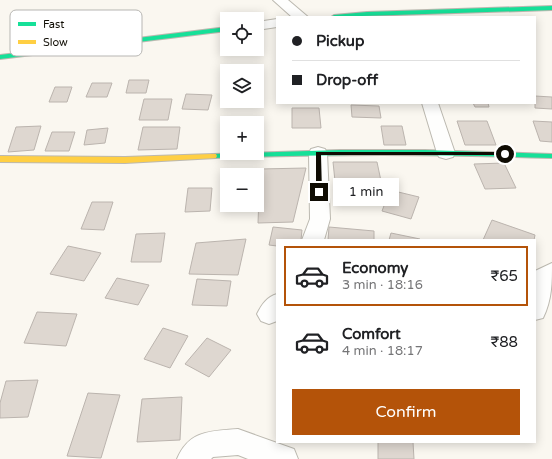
<!DOCTYPE html>
<meta charset="utf-8">
<style>
body{margin:0;font-family:"Varela Round",sans-serif;background:#f6f6f6;color:#202124;height:100vh;display:flex;flex-direction:column;font-size:15px;white-space:nowrap}
*{box-sizing:border-box;margin:0}
p{font-size:13px;color:#757577}
.icon{flex:none;width:22px;height:22px;fill:none;stroke:currentColor;stroke-width:2;stroke-linecap:round;stroke-linejoin:round}
.map{position:relative;flex:1;overflow:hidden}
.details{position:absolute;left:276px;top:239px;width:260px;height:204px;display:flex;flex-direction:column;background:#fff;border-radius:0px;box-shadow:0 2px 10px #0003}
.details>*{flex:none}
.guide{position:absolute;left:276px;top:16px;width:260px;height:88px;border-radius:0px;box-shadow:0 2px 10px #0003;display:grid;align-content:center;height:88px;padding:0 16px;background:#fff}
.tools{position:absolute;left:220px;top:12px;display:grid;gap:8px}
.tools a{display:grid;place-items:center;width:44px;height:44px;border-radius:0px;background:#fff;box-shadow:0 2px 10px #0003;font-size:20px}
.end{position:absolute;width:18px;height:18px;margin:-9px;border:5px solid #0f0c03;background:#fff;box-shadow:0 0 0 2px #fff}
.from{border-radius:50%}
.bubble{position:absolute;height:28px;border-radius:0px;background:#fff;box-shadow:0 2px 10px #0003;font-size:13px;font-weight:600;line-height:28px;text-align:center}
.guide b{display:flex;align-items:center;gap:14px;height:38px;font-size:15px}
.guide b+b{border-top:1px solid #e0e0e0}
.guide i{width:10px;height:10px;background:#202124}
ul{padding:7px 0 0;list-style:none}
li{display:flex;align-items:center;gap:12px;height:60px;margin:0 8px 6px;padding:0 8px;border:2px solid transparent;border-radius:0px}
li div{flex:1}
li b{display:block;font-size:15px}
li em{font-style:normal;font-weight:600}
li.current{border-color:#b45309}
li>.icon{width:36px;height:36px;stroke-width:1.5}
.cta{display:flex;gap:8px;margin-top:auto;padding:8px 16px}
.cta a{flex:1;height:46px;border-radius:0px;background:#b45309;color:#fff;font-size:16px;font-weight:600;line-height:46px;text-align:center}
.map>svg:first-child{display:block}
.building{fill:#ded7d0;stroke:#bbb4ae}
.lines{fill:none;stroke-linecap:round;stroke-linejoin:round}
.street-casing{stroke:#bcb9b0;stroke-width:2}
.fast-casing{stroke:#bcb9b0;stroke-width:2}
.slow-casing{stroke:#bcb9b0;stroke-width:2}
.street{fill:#fefefd;fill-rule:evenodd}
.fast{fill:#16e098;fill-rule:evenodd}
.slow{fill:#ffcf43;fill-rule:evenodd}
.route{fill:#0f0c03}
.key{fill:#fff;stroke:#b7b6b3;stroke-width:1}
.key-label{font-size:11px;fill:#0f0c03}
</style>
<div class="map">
<svg width="552" height="459" viewBox="0 0 552 459">
<rect width="100%" height="100%" fill="#faf7f0"/>
<path class="building" d="M 129,80 L 149,80 L 146,93 L 126,93 Z
M 92,83 L 112,83 L 107,97 L 86,97 Z
M 55,87 L 72,87 L 67,102 L 49,102 Z
M 186,94 L 212,95 L 208,110 L 182,109 Z
M 535,96 L 552,97 L 552,109 L 535,108 Z
M 144,99 L 172,99 L 168,120 L 139,120 Z
M 473,103 L 488,103 L 489,107 L 475,107 Z
M 351,105 L 379,106 L 381,118 L 352,117 Z
M 292,108 L 319,108 L 321,128 L 292,128 Z
M 457,121 L 487,121 L 496,145 L 465,145 Z
M 533,121 L 552,122 L 552,142 L 540,141 Z
M 41,126 L 34,150 L 8,152 L 16,127 Z
M 381,126 L 402,126 L 406,145 L 384,145 Z
M 143,127 L 180,127 L 177,149 L 138,150 Z
M 108,128 L 105,143 L 84,145 L 87,130 Z
M 52,132 L 75,132 L 69,151 L 45,151 Z
M 333,162 L 377,162 L 381,181 L 335,181 Z
M 504,163 L 516,188 L 485,189 L 474,164 Z
M 306,168 L 293,222 L 258,223 L 260,169 Z
M 188,188 L 212,188 L 210,211 L 185,212 Z
M 390,190 L 419,197 L 411,219 L 382,211 Z
M 92,202 L 113,202 L 104,230 L 81,229 Z
M 492,220 L 535,235 L 534,240 L 483,240 Z
M 273,227 L 302,230 L 301,240 L 277,240 L 277,246 L 269,245 Z
M 329,227 L 374,231 L 374,240 L 328,240 Z
M 165,233 L 161,262 L 131,262 L 136,234 Z
M 391,233 L 420,239 L 420,240 L 389,240 Z
M 246,239 L 238,275 L 189,274 L 196,243 Z
M 68,246 L 101,253 L 84,281 L 50,274 Z
M 117,278 L 149,285 L 138,305 L 105,298 Z
M 197,279 L 231,281 L 227,306 L 192,305 Z
M 37,312 L 77,314 L 66,346 L 24,343 Z
M 163,328 L 188,336 L 170,368 L 144,359 Z
M 207,338 L 231,350 L 209,377 L 185,364 Z
M 38,380 L 28,417 L 0,418 L 0,403 L 6,381 Z
M 88,393 L 120,395 L 101,458 L 67,456 Z
M 182,397 L 180,440 L 137,442 L 142,399 Z
M 378,442 L 413,442 L 414,459 L 378,459 Z"/>
<g class="lines">
<g class="street-casing">
<path id="street" d="M 273,0 L 288,0 L 308,17 L 292,17 Z
M 277,19 L 277,27 L 257,30 L 257,22 Z
M 422,103 L 438,103 L 455,153 L 453,157 L 446,159 L 439,157 L 437,153 Z
M 318,147 L 325,149 L 327,153 L 330,219 L 324,240 L 302,240 L 310,219 L 309,153 L 311,149 Z
M 552,263 C 552,282 552,300 543,318 L 535,320 L 535,271 Z
M 277,294 L 277,321 L 269,324 L 261,321 L 257,314 C 262,304 267,297 277,294 Z
M 238,429 L 294,449 L 298,459 L 248,459 L 238,455 L 213,457 L 211,459 L 177,459 C 189,430 211,431 238,429 Z"/>
</g>
<g class="fast-casing">
<path id="fast" d="M 552,6 L 552,10 L 331,17 L 334,15 L 367,12 Z
M 227,27 L 227,31 L 0,59 L 0,55 Z
M 340,150 L 425,150 L 552,154 L 552,158 C 439,154 326,154 213,158 L 209,156 L 213,154 Z"/>
</g>
<g class="slow-casing">
<path id="slow" d="M 213,154 L 216,154 L 217,156 L 216,158 L 125,163 L 0,162 L 0,156 L 125,157 Z"/>
</g>
<use href="#street" class="street"/>
<use href="#fast" class="fast"/>
<use href="#slow" class="slow"/>
</g>
<path class="route" d="M 316,152 L 505,152 L 508,154 L 505,155 L 321,155 L 322,192 L 319,194 L 316,192 Z"/>
<rect x="10" y="10" width="132" height="46" rx="6" class="key"/>
<rect x="18" y="22" width="18" height="4" fill="#16e098"/>
<rect x="18" y="40" width="18" height="4" fill="#ffcf43"/>
<g class="key-label">
<text x="43" y="28">Fast</text>
<text x="43" y="46">Slow</text>
</g>
</svg>
<div class="tools">
<a><svg class="icon" aria-label="locate" viewBox="0 0 24 24"><circle cx="12" cy="12" r="6"/><path d="M12 2v4M12 18v4M2 12h4M18 12h4"/></svg></a>
<a><svg class="icon" aria-label="layers" viewBox="0 0 24 24"><path d="M12 4l9 5-9 5-9-5zM3 14l9 5 9-5"/></svg></a>
<a>+</a>
<a>−</a>
</div>
<i class="end from" style="left:505px;top:154px"></i>
<i class="end" style="left:319px;top:192px"></i>
<div class="bubble" style="left:333px;top:178px;width:66px">1 min</div>
<div class="guide">
<b><i class="from"></i>Pickup</b>
<b><i></i>Drop-off</b>
</div>
<section class="details">
<ul>
<li class="current"><svg class="icon" aria-label="car" viewBox="0 0 24 24"><path d="M5 17H2v-5l4-1 3-4h7l3 4 3 1v5h-3M9 17h6M6 11h13"/><circle cx="7" cy="17" r="2"/><circle cx="17" cy="17" r="2"/></svg><div><b>Economy</b><p>3 min · 18:16</p></div><em>₹65</em></li>
<li><svg class="icon" aria-label="car" viewBox="0 0 24 24"><path d="M5 17H2v-5l4-1 3-4h7l3 4 3 1v5h-3M9 17h6M6 11h13"/><circle cx="7" cy="17" r="2"/><circle cx="17" cy="17" r="2"/></svg><div><b>Comfort</b><p>4 min · 18:17</p></div><em>₹88</em></li>
</ul>
<div class="cta"><a>Confirm</a></div>
</section>
</div>
